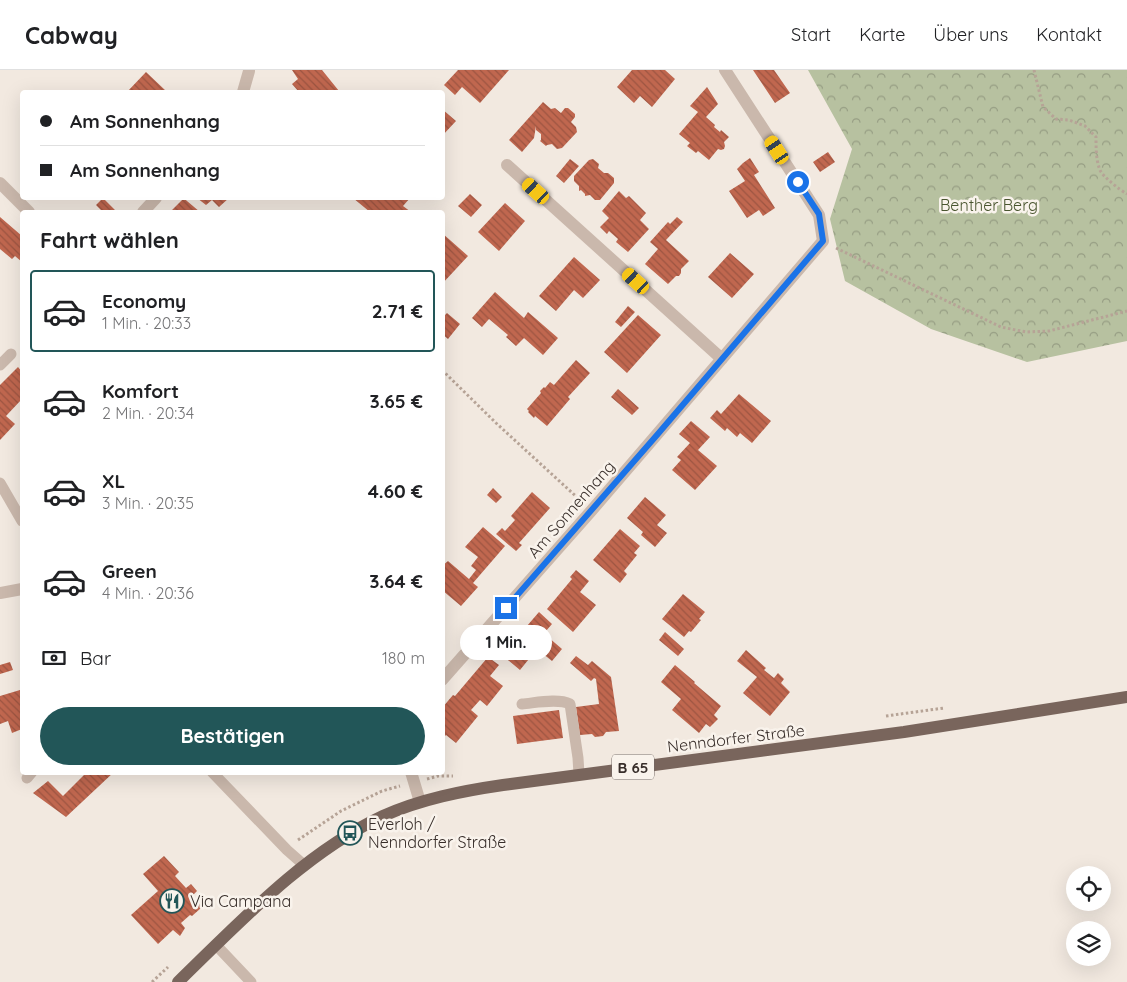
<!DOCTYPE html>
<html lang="de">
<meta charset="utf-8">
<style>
body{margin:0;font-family:Quicksand,sans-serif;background:#f6f6f6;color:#202124;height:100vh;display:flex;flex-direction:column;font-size:19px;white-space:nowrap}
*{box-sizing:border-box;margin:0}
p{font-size:16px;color:#757577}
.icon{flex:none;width:28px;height:28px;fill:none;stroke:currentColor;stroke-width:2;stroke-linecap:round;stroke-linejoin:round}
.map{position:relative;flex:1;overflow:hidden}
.panel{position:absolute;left:20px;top:140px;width:425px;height:565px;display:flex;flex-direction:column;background:#fff;border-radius:5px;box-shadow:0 5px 20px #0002}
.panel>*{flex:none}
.banner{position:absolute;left:20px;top:20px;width:425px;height:110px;border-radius:5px;box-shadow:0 5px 20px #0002;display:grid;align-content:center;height:110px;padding:0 20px;background:#fff}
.fabs{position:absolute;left:1066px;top:796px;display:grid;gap:10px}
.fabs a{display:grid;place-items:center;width:45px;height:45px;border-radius:50%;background:#fff;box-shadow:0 5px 20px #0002;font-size:25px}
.end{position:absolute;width:22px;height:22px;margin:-11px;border:6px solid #1a73e8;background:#fff;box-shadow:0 0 0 2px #fff}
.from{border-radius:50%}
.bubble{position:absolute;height:35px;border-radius:18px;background:#fff;box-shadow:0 5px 20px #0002;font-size:16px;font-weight:800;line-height:35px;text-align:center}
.car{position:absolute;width:15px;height:30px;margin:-15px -8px;border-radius:6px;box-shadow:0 0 4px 1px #0007;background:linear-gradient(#f5c518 24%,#345 0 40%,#f5c518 0 76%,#345 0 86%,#f5c518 0)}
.banner b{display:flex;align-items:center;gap:18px;height:48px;font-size:19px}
.banner b+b{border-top:1px solid #e0e0e0}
.banner i{width:12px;height:12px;background:#202124}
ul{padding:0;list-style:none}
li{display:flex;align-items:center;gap:15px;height:82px;margin:0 10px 8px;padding:0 10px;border:2px solid transparent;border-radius:5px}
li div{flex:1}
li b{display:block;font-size:19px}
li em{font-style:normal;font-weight:800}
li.current{border-color:#225658}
li>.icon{width:45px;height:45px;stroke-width:1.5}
h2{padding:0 20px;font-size:22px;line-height:60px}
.pay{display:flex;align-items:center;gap:12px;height:55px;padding:0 20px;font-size:19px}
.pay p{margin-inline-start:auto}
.button{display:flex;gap:10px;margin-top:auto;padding:10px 20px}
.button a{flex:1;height:58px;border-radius:30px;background:#225658;color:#fff;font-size:20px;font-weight:800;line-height:58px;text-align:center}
header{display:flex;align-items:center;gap:30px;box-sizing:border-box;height:70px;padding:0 25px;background:#fff;border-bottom:1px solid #e0e0e0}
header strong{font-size:24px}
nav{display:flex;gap:28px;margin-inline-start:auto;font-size:18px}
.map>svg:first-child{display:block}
.forest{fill:url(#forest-crowns)}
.building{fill:url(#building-back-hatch)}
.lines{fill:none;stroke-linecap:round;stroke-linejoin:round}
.path{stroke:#b6a396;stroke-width:3;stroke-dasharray:2.5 2.5;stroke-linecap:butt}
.lane{stroke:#cab8ac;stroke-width:11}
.street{stroke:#cab8ac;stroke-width:12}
.primary{stroke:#79655c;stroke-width:12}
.route{stroke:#1a73e8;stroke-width:6}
.labels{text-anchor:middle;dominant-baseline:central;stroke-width:5;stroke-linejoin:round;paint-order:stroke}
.shield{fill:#f9f3ec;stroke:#726964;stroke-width:1}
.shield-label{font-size:15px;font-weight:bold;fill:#382e2a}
.park-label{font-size:16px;fill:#49552f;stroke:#f9f3ec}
.street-label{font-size:16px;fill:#382e2a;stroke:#f9f3ec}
.poi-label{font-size:16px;fill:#382e2a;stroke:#f9f3ec;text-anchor:start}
</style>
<header>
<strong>Cabway</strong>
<nav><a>Start</a><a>Karte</a><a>Über uns</a><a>Kontakt</a></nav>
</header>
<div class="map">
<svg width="1127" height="912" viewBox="0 0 1127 912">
<defs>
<pattern id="forest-crowns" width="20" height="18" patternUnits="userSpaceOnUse" patternTransform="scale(1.25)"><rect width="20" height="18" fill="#b7c1a0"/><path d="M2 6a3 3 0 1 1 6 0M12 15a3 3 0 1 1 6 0" fill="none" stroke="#969d83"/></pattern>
<pattern id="building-back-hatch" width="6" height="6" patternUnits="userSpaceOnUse" patternTransform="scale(1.25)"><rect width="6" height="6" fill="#c0674f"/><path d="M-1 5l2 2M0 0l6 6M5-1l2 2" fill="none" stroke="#9d5542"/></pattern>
</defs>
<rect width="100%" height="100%" fill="#f2e9e0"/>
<path class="forest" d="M 808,0 L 1127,0 L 1127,271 L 1027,292 L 931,259 L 845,211 L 830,149 L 852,79 Z"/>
<path class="building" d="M 292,0 L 322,0 L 339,21 L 338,22 L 299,22 L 292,14 L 298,9 Z
M 458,0 L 509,0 L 480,33 L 462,17 L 455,25 L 444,15 Z
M 632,0 L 665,0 L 675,9 L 652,37 L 640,26 L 634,33 L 617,17 Z
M 753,0 L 774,0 L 790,23 L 775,33 Z
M 146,2 L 166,21 L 164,22 L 127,22 Z
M 707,17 L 718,34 L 706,47 L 715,55 L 714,57 L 720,62 L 721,60 L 729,67 L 724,72 L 725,76 L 724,79 L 721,80 L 718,79 L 709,90 L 698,81 L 696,83 L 687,76 L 690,73 L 679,64 L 698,42 L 690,36 Z
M 543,32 L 551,39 L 555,38 L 561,43 L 565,38 L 568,38 L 575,44 L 575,47 L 571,52 L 576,57 L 577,62 L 562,78 L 557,79 L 552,74 L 547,75 L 546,76 L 540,71 L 541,70 L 541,64 L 536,60 L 536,56 L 534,68 L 522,82 L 509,70 Z
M 442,39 L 456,51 L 442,66 Z
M 828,82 L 835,92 L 820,102 L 813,92 Z
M 750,88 L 759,102 L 754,105 L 775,138 L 763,146 L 759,140 L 747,148 L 729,121 L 745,111 L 737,99 L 743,93 Z
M 570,89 L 579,96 L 564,113 L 556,106 Z
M 593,89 L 599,94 L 598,98 L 604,103 L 608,103 L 614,108 L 614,113 L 600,130 L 595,130 L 590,125 L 585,126 L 585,124 L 581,120 L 579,121 L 579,116 L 574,111 L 574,106 L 589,90 Z
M 619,121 L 626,128 L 629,126 L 646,143 L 640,150 L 649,159 L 628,182 L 616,172 L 618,169 L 609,161 L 607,164 L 600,157 L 609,148 L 602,141 Z
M 470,124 L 482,135 L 471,147 L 458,136 Z
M 103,128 L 117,142 L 99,142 L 101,140 L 96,135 Z
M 184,128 L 187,131 L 200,142 L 170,142 Z
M 197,128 L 229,128 L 219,137 L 212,130 L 206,135 Z
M 353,128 L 410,128 L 403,136 L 411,142 L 370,142 Z
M 505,133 L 525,151 L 499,181 L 478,162 Z
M 0,147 L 22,166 L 22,192 L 15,186 L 12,189 L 0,179 Z
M 677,147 L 683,152 L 666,170 L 689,191 L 681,199 L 681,203 L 679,206 L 676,206 L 668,214 L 645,194 L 658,179 L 650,172 L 668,152 L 670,154 Z
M 442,163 L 468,186 L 442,214 Z
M 730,183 L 754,204 L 732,228 L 708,207 Z
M 574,187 L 600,210 L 583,228 L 574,220 L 556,241 L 539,226 Z
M 495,222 L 524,248 L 528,242 L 558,268 L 543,285 L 524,268 L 516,276 L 506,267 L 508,265 L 489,249 L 482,257 L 472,248 Z
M 628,236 L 635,242 L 621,257 L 615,252 Z
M 447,243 L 460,254 L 448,269 L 442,264 L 442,248 Z
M 638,245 L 661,265 L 627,303 L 604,282 Z
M 576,290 L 590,303 L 568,327 L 570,329 L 547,356 L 535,346 L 534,348 L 528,342 L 529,341 L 527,339 L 541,323 L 540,321 L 544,317 L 545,318 L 550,312 L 554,315 Z
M 18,297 L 22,302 L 22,329 L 6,346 L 15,354 L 0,370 L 0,315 Z
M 618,319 L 639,338 L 632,345 L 611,327 Z
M 739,324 L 771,351 L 752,373 L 740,363 L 737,367 L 727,358 L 725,361 L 710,348 L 717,340 L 721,344 Z
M 691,351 L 710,367 L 698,380 L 717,396 L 695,420 L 672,400 L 681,390 L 677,387 L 690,373 L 679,364 Z
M 493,418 L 502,427 L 496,433 L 487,425 Z
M 532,422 L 550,438 L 519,473 L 522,475 L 516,481 L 496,464 L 502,458 L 505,461 L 515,450 L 511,446 Z
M 645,427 L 666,445 L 657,455 L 667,463 L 655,477 L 641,465 L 643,462 L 627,448 Z
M 483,457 L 505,476 L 473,513 L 478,517 L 461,536 L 442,520 L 442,496 L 448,491 L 469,509 L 476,500 L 471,496 L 478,487 L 465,477 Z
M 620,459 L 640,476 L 634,483 L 637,485 L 624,501 L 627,504 L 620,513 L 593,490 Z
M 576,500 L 589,511 L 580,522 L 596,535 L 573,562 L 547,539 L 572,509 L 570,507 Z
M 683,524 L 705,542 L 699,549 L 701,550 L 691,562 L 689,561 L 684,567 L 662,549 Z
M 539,542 L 552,554 L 546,561 L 543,559 L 541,561 L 562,579 L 552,591 L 537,579 L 520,600 L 502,585 Z
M 665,562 L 684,579 L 678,586 L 659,570 Z
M 746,580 L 766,598 L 764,600 L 774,608 L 778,603 L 784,609 L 781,613 L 790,622 L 770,646 L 743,623 L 757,607 L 737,591 Z
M 576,586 L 588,595 L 592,591 L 611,607 L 619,661 L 606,662 L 603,666 L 595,667 L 592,664 L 580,665 L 576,637 L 599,634 L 596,609 L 594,608 L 591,611 L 570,593 Z
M 488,587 L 499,595 L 490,606 L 503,616 L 487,636 L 480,630 L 471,640 L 478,646 L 456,673 L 446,665 L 445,666 L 442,664 L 442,638 L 453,625 L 455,626 Z
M 10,592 L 13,600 L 0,604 L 0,595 Z
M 675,595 L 695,612 L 694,613 L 721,636 L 714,645 L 718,649 L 710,657 L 706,654 L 699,663 L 672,640 L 681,629 L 661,612 Z
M 20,620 L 22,628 L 22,659 L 12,663 L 8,651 L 0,654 L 0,626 Z
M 559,640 L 563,668 L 517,674 L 513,646 Z
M 87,702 L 114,702 L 66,747 L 33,723 L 48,711 L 63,726 Z
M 164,786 L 179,802 L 175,806 L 186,818 L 191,814 L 197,821 L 192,826 L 202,836 L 200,837 L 201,838 L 192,846 L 190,845 L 181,853 L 185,858 L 180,866 L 173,860 L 158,874 L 131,845 L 158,821 L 143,804 Z"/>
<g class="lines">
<path class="path" d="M 1034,0 L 1043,37 L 1056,49 L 1069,50 L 1085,56 L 1096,67 C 1096,77 1096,91 1100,100 C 1103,107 1120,120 1127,124
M 836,178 L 1001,257 L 1026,262 L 1049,261 L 1127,241
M 442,300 L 496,353 L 580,430
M 886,646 L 944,638
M 427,709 L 438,706 L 453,706
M 298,770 L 341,741 L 382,721 L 400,716
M 152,912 L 168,897"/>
<path class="lane" d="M 0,295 L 11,284
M 0,413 L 22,451
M 522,634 C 535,633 558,628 570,634 L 578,688 L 579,704
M 212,702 L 287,780 L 304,795
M 27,708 L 32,702
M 216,875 L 251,912"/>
<path class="street" d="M 243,22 L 249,1
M 507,95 L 722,289
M 0,113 L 29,142
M 143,142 L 156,128
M 0,523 L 22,519
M 442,610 L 592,440 L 823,171 L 819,145 L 725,0
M 411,702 L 420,732"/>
<path class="primary" d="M 178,912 C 240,852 304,783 383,746 C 421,729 462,721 503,715 L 904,662 L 1127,627"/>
</g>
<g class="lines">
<path class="route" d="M 506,538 L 657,365 L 823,171 L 819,144 L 798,112"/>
</g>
<defs>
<g id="bus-ring" transform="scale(1.25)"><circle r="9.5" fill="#f9f3ec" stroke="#225658" stroke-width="1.5"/><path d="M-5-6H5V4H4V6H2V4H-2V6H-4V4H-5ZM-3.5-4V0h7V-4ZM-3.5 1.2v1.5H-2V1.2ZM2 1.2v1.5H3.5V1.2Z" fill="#225658"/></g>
<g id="restaurant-ring" transform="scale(1.25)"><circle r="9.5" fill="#f9f3ec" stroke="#225658" stroke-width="1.5"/><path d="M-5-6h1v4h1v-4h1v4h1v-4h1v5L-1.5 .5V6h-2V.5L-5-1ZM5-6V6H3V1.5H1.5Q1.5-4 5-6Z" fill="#225658"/></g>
</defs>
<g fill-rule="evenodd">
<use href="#bus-ring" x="350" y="763"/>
<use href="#restaurant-ring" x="172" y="831"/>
</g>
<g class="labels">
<rect class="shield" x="612" y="684.5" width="42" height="25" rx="4"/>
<g class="shield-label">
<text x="633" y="697">B 65</text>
</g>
<g class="park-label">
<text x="989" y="135">Benther Berg</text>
</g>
<g class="street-label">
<text transform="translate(571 439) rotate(-49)">Am Sonnenhang</text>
<text transform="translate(736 668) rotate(-7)">Nenndorfer Straße</text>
</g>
<g class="poi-label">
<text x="368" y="754">Everloh /<tspan x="368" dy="18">Nenndorfer Straße</tspan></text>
<text x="190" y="831">Via Campana</text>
</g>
</g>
</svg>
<div class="fabs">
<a><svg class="icon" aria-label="locate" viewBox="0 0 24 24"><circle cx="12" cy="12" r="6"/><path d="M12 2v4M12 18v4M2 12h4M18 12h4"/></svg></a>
<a><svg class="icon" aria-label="layers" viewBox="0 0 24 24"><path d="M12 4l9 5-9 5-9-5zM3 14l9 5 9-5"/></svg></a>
</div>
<i class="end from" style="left:798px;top:112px"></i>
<i class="end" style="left:506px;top:538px"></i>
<div class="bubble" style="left:460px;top:555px;width:92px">1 Min.</div>
<i class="car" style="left:777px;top:80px;rotate:327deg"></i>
<i class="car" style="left:536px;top:121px;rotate:312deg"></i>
<i class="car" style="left:636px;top:211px;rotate:312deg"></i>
<div class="banner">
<b><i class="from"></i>Am Sonnenhang</b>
<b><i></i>Am Sonnenhang</b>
</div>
<section class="panel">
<h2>Fahrt wählen</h2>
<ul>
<li class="current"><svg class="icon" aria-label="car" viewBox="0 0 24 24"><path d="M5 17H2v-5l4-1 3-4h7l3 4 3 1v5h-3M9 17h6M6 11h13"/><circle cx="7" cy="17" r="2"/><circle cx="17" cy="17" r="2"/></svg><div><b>Economy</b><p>1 Min. · 20:33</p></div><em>2.71 €</em></li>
<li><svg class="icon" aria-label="car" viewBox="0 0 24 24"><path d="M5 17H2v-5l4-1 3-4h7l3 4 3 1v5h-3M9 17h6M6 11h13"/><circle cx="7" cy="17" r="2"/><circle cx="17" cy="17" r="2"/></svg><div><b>Komfort</b><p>2 Min. · 20:34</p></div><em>3.65 €</em></li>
<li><svg class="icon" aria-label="car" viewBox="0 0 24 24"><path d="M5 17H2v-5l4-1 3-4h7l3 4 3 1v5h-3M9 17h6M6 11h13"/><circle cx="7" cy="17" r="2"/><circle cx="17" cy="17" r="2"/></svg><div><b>XL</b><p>3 Min. · 20:35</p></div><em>4.60 €</em></li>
<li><svg class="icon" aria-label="car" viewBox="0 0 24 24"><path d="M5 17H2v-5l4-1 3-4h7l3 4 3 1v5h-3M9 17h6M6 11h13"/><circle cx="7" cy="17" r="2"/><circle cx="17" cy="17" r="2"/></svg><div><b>Green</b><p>4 Min. · 20:36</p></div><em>3.64 €</em></li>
</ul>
<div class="pay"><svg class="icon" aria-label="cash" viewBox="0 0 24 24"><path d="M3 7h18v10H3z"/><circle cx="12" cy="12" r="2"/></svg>Bar<p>180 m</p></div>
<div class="button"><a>Bestätigen</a></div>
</section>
</div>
